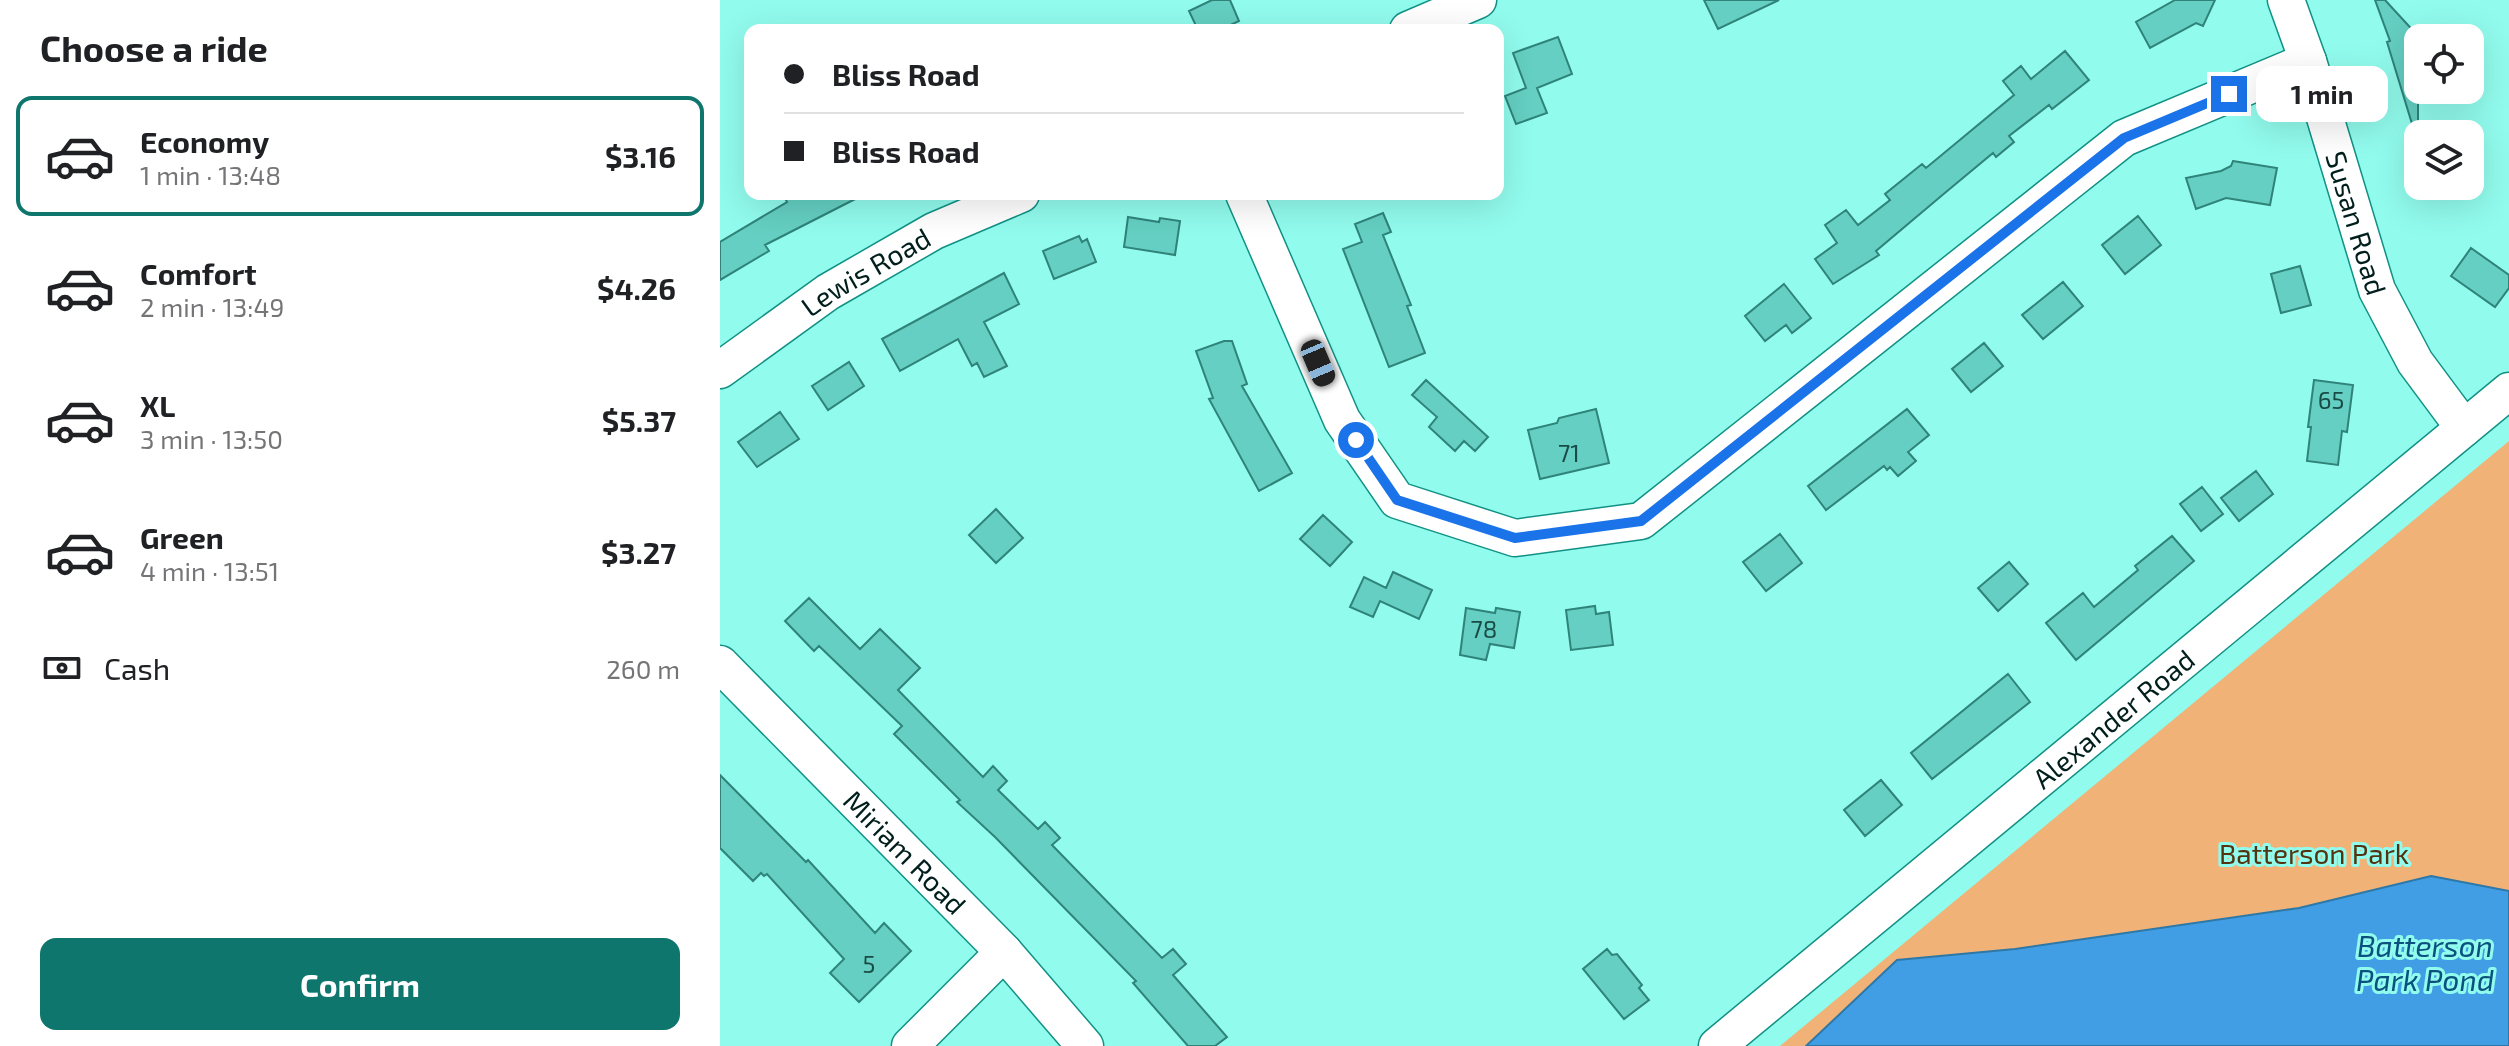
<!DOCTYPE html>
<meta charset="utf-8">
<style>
body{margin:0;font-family:"Exo 2",sans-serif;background:#f2f2f2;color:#202124;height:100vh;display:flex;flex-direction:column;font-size:30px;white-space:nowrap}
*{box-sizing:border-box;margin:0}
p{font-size:26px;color:#757577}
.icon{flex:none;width:44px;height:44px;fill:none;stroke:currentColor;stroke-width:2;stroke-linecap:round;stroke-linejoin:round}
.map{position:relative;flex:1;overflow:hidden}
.drawer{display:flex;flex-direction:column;background:#fff;width:720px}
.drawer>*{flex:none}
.top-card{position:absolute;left:24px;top:24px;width:760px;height:176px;border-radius:16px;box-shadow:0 8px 32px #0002;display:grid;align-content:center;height:176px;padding:0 40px;background:#fff}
.controls{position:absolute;left:1684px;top:24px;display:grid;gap:16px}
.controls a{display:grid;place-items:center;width:80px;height:80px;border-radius:16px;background:#fff;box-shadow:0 8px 32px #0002;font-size:40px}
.end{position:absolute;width:36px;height:36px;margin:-18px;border:10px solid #1a73e8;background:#fff;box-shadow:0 0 0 4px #fff}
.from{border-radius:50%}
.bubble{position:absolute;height:56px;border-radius:16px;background:#fff;box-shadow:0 8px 32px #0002;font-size:26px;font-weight:700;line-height:56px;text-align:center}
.car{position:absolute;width:24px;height:48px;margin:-24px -12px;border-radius:10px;box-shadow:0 0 6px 2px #0007;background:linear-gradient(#222 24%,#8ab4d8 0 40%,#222 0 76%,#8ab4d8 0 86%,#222 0)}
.top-card b{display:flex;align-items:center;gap:28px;height:76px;font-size:30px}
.top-card b+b{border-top:2px solid #e0e0e0}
.top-card i{width:20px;height:20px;background:#202124}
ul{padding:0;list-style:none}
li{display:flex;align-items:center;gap:24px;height:120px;margin:0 16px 12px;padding:0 24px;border:4px solid transparent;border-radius:16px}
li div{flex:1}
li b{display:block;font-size:30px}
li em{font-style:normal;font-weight:700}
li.selected{border-color:#0f766e}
li>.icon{width:72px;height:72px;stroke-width:1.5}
h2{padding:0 40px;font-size:36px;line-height:96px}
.pay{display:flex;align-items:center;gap:20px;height:88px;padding:0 40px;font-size:30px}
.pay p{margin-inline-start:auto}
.action{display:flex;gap:16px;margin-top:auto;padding:16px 40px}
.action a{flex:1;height:92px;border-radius:16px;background:#0f766e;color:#fff;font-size:32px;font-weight:700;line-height:92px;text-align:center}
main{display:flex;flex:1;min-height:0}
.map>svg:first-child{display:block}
.green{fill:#f0b276}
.water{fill:#419ee4;stroke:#2e78a8;stroke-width:2}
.building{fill:#64cfc2;stroke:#2f8379;stroke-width:2}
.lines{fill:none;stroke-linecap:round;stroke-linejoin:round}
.minor-casing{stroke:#119185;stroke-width:39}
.minor{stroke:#fff;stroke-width:36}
.route{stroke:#1a73e8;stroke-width:10}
.labels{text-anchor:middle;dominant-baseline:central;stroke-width:6;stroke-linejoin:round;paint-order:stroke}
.number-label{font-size:24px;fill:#194b46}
.street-label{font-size:28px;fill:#001f1c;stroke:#91fbed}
.park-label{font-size:28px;fill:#533310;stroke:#91fbed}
.water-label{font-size:30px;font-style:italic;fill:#0b517f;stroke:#91fbed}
</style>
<main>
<section class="drawer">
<h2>Choose a ride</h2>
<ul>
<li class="selected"><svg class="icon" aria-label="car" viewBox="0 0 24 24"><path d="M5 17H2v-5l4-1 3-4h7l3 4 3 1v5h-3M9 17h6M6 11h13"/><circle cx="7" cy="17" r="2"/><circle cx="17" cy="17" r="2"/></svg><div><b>Economy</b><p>1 min · 13:48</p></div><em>$3.16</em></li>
<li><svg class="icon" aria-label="car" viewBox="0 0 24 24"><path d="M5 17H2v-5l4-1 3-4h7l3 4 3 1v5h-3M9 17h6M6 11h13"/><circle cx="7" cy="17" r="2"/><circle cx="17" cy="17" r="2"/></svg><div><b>Comfort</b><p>2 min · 13:49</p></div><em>$4.26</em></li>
<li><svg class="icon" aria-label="car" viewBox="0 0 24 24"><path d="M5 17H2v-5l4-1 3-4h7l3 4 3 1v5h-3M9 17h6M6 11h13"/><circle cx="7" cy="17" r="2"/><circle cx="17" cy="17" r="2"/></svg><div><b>XL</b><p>3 min · 13:50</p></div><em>$5.37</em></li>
<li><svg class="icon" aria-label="car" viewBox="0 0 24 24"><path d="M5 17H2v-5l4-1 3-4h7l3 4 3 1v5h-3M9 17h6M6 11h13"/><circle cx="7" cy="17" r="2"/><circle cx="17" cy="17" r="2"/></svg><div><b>Green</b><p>4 min · 13:51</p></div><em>$3.27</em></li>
</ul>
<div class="pay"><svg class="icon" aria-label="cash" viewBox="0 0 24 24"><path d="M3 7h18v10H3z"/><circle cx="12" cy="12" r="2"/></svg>Cash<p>260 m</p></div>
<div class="action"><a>Confirm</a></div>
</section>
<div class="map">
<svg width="1789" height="1046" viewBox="0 0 1789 1046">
<rect width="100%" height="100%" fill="#91fbed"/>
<path class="green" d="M 1789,441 L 1789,1046 L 1060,1046 Z"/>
<path class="water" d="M 1711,876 L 1789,891 L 1789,1046 L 1086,1046 L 1177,960 L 1295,949 L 1579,908 Z"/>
<path class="building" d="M 492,0 L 510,0 L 519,21 L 500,30 L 478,30 L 469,11 Z
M 984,0 L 1059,0 L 998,29 Z
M 1455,0 L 1495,0 L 1483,26 L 1476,23 L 1430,48 L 1416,22 Z
M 1655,0 L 1665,0 L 1698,36 L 1698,126 L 1693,127 L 1667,42 L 1670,41 Z
M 838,37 L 852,74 L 817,88 L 827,113 L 796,124 L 785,96 L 806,88 L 793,53 Z
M 1345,51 L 1369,80 L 1332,109 L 1329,105 L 1289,136 L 1294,142 L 1276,157 L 1273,153 L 1226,192 L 1156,251 L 1159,255 L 1113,284 L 1095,259 L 1117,243 L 1105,225 L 1126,210 L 1138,225 L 1170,200 L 1165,194 L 1202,164 L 1206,168 L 1294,95 L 1283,81 L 1301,66 L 1311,79 Z
M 1513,161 L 1557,168 L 1550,205 L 1506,198 L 1476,209 L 1466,178 L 1501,171 L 1511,166 Z
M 63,194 L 145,194 L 45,245 L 49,251 L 0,280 L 0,242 L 67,202 Z
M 663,213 L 671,232 L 663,235 L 691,305 L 687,306 L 705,353 L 669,367 L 623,249 L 642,242 L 635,224 Z
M 1418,216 L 1441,245 L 1405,274 L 1382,245 Z
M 408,217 L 439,222 L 440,218 L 460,221 L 455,255 L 404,247 Z
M 359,236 L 362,242 L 367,239 L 376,262 L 334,279 L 323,251 Z
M 1751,248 L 1789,275 L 1789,288 L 1775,307 L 1731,276 Z
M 1580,266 L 1591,305 L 1561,313 L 1551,274 Z
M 284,273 L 299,304 L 264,322 L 287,366 L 264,377 L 257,363 L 252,366 L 238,339 L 180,371 L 162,339 Z
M 1343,282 L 1363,306 L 1323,339 L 1302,315 Z
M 1064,284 L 1091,318 L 1072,333 L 1066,325 L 1045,341 L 1025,316 Z
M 504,341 L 512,341 L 527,384 L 522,386 L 572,473 L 539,491 L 489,399 L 493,398 L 476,351 Z
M 1264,343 L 1283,366 L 1251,392 L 1232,369 Z
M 129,362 L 144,386 L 108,410 L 92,386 Z
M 706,380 L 768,437 L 755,451 L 744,441 L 735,451 L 709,427 L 717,417 L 692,395 Z
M 1594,380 L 1633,385 L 1627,432 L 1622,431 L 1618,465 L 1587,461 L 1591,427 L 1588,427 Z
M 876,409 L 889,463 L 820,479 L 808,430 L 837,423 L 839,418 Z
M 1187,409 L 1209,435 L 1188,452 L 1196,461 L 1178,476 L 1170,467 L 1167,470 L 1164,466 L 1106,510 L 1088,486 Z
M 60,412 L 79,439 L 37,467 L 18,442 Z
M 1536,471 L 1553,494 L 1519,521 L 1501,498 Z
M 1482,487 L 1503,514 L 1481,531 L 1460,504 Z
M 276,509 L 303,538 L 276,563 L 249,535 Z
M 603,515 L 632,542 L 610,566 L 580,539 Z
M 1060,534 L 1082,563 L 1046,591 L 1023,562 Z
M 1452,536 L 1474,561 L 1356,660 L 1326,623 L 1363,593 L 1374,607 L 1418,570 L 1415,566 Z
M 1289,562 L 1308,584 L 1278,611 L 1258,588 Z
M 673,572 L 712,590 L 699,619 L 660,601 L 653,617 L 630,607 L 644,577 L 666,588 Z
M 89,598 L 140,649 L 160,629 L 200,668 L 178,690 L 263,777 L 273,766 L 287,781 L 278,790 L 318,829 L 325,822 L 340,838 L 332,845 L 442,958 L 453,949 L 466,964 L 453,975 L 507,1037 L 495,1046 L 468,1046 L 413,983 L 416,981 L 275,837 L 237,802 L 240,800 L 174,734 L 182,726 L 99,646 L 94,651 L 65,621 Z
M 875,606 L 876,614 L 889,612 L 893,645 L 851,650 L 846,610 Z
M 746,608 L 775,613 L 776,608 L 800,612 L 794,648 L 770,644 L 766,660 L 740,655 Z
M 1288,674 L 1310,702 L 1212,779 L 1191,753 Z
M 0,775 L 86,862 L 88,860 L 155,933 L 164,923 L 191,951 L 139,1002 L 110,973 L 124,959 L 47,874 L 44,876 L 41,873 L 33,881 L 0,848 Z
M 1161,780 L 1182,805 L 1145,836 L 1124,810 Z
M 887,949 L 892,955 L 897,954 L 922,985 L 919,988 L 929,1000 L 904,1019 L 863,969 Z"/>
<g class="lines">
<g class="minor-casing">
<g id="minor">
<path id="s1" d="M 1566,0 L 1588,61 L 1657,290 L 1695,362 L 1744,428"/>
<path d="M 688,30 L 758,0"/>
<path d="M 524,194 L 622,420 L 677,500 L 795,538 L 921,521 L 1404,138 L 1588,61"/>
<path id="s2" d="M 0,370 L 108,292 L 214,231 L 301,194"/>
<path id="s3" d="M 0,664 L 284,952 L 365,1046"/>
<path d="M 190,1046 L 284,952"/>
<path id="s4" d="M 997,1046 L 1789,391"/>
</g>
</g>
<use href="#minor" class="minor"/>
</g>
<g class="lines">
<path class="route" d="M 636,440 L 677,500 L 795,538 L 921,521 L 1404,138 L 1509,94"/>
</g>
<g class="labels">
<g class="number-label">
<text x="1611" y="399">65</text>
<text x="849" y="452">71</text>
<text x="764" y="628">78</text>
<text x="149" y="963">5</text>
</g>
<g class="street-label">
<text stroke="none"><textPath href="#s1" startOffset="234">Susan Road</textPath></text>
<text stroke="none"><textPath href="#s2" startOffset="176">Lewis Road</textPath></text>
<text stroke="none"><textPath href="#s4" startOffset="514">Alexander Road</textPath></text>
<text stroke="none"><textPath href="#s3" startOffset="264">Miriam Road</textPath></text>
</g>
<g class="park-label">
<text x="1594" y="853">Batterson Park</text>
</g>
<g class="water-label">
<text x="1705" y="945">Batterson<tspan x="1705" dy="34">Park Pond</tspan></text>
</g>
</g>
</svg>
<div class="controls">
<a><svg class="icon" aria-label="locate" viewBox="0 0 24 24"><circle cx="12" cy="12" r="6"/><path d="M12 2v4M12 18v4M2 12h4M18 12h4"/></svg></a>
<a><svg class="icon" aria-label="layers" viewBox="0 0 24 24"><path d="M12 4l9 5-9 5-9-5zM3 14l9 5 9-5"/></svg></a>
</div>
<i class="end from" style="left:636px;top:440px"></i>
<i class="end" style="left:1509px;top:94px"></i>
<div class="bubble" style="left:1536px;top:66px;width:132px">1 min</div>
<i class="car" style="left:598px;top:363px;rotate:157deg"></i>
<div class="top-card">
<b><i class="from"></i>Bliss Road</b>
<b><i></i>Bliss Road</b>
</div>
</div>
</main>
